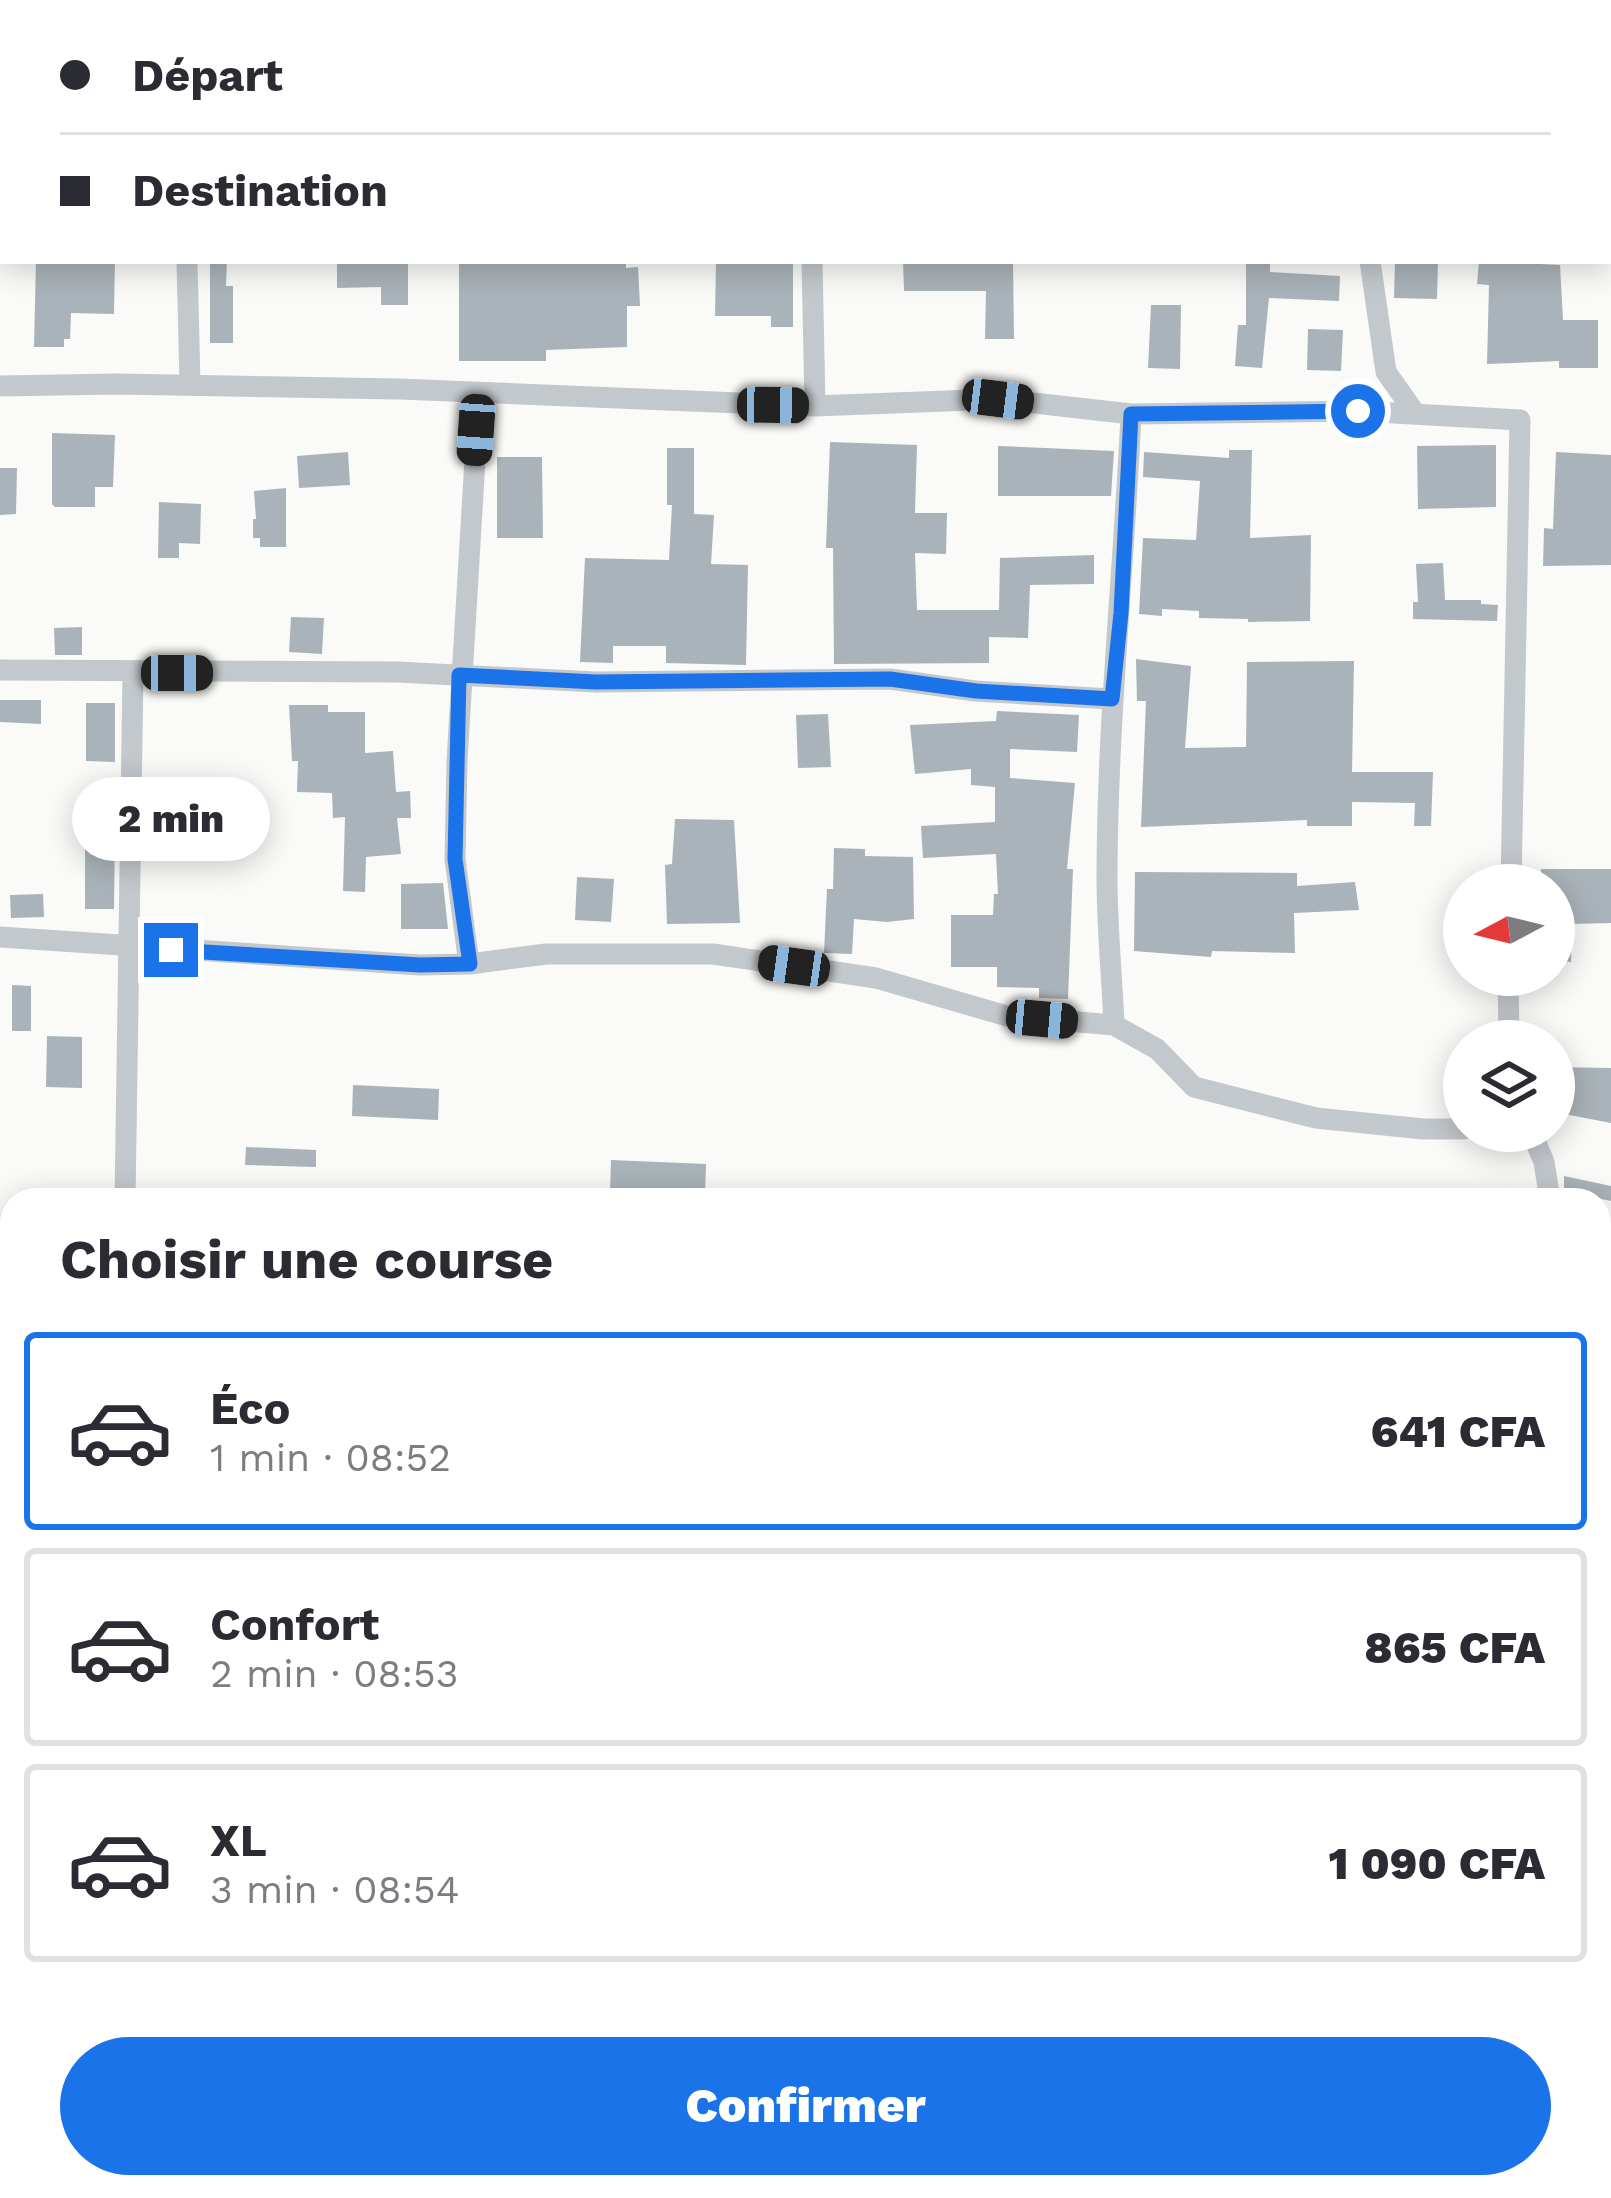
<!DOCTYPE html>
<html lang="fr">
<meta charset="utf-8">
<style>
body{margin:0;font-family:"Work Sans",sans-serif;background:#f7f7f7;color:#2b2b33;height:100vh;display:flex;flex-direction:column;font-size:45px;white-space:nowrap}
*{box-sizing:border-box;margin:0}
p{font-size:39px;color:#7c7c81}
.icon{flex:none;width:66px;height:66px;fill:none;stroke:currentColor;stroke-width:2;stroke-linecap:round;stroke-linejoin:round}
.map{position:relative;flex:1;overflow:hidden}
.sheet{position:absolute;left:0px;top:1188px;width:1611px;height:1011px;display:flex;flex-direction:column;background:#fff;border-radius:36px 36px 0 0;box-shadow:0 6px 30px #0003}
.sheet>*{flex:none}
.guide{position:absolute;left:0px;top:0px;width:1611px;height:264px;box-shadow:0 6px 30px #0003;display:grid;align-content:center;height:264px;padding:0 60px;background:#fff}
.needle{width:78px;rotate:263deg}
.fabs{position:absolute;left:1443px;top:864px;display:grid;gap:24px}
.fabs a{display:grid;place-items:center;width:132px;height:132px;border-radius:50%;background:#fff;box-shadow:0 6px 30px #0003;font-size:60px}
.end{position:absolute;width:54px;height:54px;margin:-27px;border:15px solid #1a73e8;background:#fff;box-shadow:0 0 0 6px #fff}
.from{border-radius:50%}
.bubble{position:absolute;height:84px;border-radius:42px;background:#fff;box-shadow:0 6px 30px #0003;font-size:39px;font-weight:800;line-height:84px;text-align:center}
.car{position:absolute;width:36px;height:72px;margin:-36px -18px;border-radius:15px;box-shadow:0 0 9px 3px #0007;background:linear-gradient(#222 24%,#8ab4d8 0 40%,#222 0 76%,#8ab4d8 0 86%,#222 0)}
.guide b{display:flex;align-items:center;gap:42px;height:114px;font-size:45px}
.guide b+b{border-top:3px solid #e1e1e2}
.guide i{width:30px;height:30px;background:#2b2b33}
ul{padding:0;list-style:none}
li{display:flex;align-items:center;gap:36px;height:198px;margin:0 24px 18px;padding:0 36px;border:6px solid #e1e1e2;border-radius:12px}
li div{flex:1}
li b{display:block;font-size:45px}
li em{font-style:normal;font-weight:800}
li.on{border-color:#1a73e8}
li>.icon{width:108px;height:108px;stroke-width:1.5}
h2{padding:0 60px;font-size:54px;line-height:144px}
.action{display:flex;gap:24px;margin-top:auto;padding:24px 60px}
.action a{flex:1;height:138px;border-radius:72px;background:#1a73e8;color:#fff;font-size:48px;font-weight:800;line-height:138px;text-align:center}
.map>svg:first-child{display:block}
.building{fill:#aab3b9}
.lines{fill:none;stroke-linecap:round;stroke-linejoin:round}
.highway-casing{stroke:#b4b9bd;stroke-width:44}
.street{stroke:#c3c8cc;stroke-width:21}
.highway{stroke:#fff;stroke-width:39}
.route{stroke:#1a73e8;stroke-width:15}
</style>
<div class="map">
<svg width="1611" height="2198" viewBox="0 0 1611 2198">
<rect width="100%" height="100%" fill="#fafaf8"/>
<path class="building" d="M 36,261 L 115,261 L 114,314 L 71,313 L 70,339 L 64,339 L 64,347 L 34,347 Z
M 210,261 L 227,261 L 226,286 L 233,286 L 233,343 L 210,343 Z
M 337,261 L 408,261 L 408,305 L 381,305 L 381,287 L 337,288 Z
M 459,261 L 626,261 L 626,268 L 638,267 L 640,306 L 627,306 L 627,347 L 546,350 L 546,361 L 459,361 Z
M 716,261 L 793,261 L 793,327 L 771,327 L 771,316 L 715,316 Z
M 903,261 L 1013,261 L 1014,339 L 985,339 L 986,291 L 904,291 Z
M 1246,261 L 1270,261 L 1270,272 L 1340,276 L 1339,301 L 1269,298 L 1262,368 L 1235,366 L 1238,325 L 1246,325 Z
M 1395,261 L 1438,262 L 1437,299 L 1394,298 Z
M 1479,261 L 1560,265 L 1563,320 L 1598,320 L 1598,368 L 1559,368 L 1559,361 L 1487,364 L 1489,285 L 1477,284 Z
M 1151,305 L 1181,305 L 1180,369 L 1148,368 Z
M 1308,329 L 1343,330 L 1341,371 L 1307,370 Z
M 52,433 L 115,435 L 113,487 L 95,487 L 95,507 L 55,507 L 52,504 Z
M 830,442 L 917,445 L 915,513 L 947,513 L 946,554 L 915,553 L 917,610 L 999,610 L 1000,558 L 1094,555 L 1094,584 L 1030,585 L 1028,638 L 989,637 L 989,663 L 834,664 L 833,548 L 826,548 Z
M 1496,445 L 1496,507 L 1418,509 L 1417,446 Z
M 998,446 L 1114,451 L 1111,496 L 998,496 Z
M 667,448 L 694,448 L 694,514 L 714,515 L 711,564 L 748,565 L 746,665 L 666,663 L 666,646 L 613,646 L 613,663 L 580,662 L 585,558 L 669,560 L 672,505 L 667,505 Z
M 1229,450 L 1252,450 L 1250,538 L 1311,535 L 1310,621 L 1248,622 L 1248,619 L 1199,618 L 1199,611 L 1162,609 L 1162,616 L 1139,614 L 1143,538 L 1196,540 L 1200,481 L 1143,477 L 1144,452 L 1229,458 Z
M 348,452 L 350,485 L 299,488 L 297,456 Z
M 1556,452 L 1611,455 L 1611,565 L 1543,566 L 1544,528 L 1553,529 Z
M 497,457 L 542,457 L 543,538 L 497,538 Z
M 0,468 L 17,468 L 16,514 L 0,515 Z
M 286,488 L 286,547 L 260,547 L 260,538 L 253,538 L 253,519 L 256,519 L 254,491 Z
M 159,502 L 201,504 L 200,544 L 179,543 L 179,558 L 158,558 Z
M 1443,563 L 1445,600 L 1481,600 L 1481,604 L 1498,605 L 1497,621 L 1413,619 L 1413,602 L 1418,602 L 1416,564 Z
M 291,617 L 324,618 L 322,654 L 289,652 Z
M 82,627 L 82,655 L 55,655 L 54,628 Z
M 1136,659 L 1191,666 L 1185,748 L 1246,747 L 1247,662 L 1354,661 L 1352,772 L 1433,772 L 1431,826 L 1414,826 L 1415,803 L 1352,802 L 1352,826 L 1307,826 L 1307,820 L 1141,827 L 1146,701 L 1137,701 Z
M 0,700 L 41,700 L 41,724 L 0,722 Z
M 86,703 L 115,703 L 115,762 L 86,761 Z
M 289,705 L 328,705 L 328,712 L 365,712 L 365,753 L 393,751 L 396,792 L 410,791 L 411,818 L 397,818 L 401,854 L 366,857 L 365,892 L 343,891 L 345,817 L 333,818 L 332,793 L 297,792 L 298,761 L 292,761 Z
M 997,711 L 1079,715 L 1077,752 L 1010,749 L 1010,778 L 1075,783 L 1067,869 L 1073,869 L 1068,999 L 1039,998 L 1039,988 L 997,987 L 997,967 L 951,967 L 951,915 L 993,915 L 994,894 L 998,894 L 996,854 L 923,858 L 921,826 L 995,822 L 995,787 L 971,785 L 971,769 L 915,774 L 910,725 L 996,721 Z
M 828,714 L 831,767 L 798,768 L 796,715 Z
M 675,819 L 734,820 L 740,923 L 667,924 L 665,865 L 672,864 Z
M 85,826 L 115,826 L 114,909 L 85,909 Z
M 834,848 L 865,849 L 865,856 L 913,857 L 914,919 L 887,922 L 854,919 L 852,954 L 824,953 L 827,889 L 833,889 Z
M 1541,869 L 1611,869 L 1611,923 L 1572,924 L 1571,962 L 1554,961 L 1554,885 L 1540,885 Z
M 1135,872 L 1297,873 L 1297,886 L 1355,882 L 1359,910 L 1294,913 L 1295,953 L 1212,951 L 1211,957 L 1134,951 Z
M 577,877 L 614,879 L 611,922 L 575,920 Z
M 443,883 L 448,929 L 401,929 L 401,884 Z
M 43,894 L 44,917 L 11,918 L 10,895 Z
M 12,985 L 31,986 L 31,1031 L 12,1031 Z
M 47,1036 L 82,1037 L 82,1088 L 46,1087 Z
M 1554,1067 L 1611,1068 L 1611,1123 L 1554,1112 Z
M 353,1085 L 439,1089 L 438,1120 L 352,1116 Z
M 246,1147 L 316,1150 L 316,1167 L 245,1165 Z
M 611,1160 L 706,1164 L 705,1196 L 678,1195 L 678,1200 L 614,1200 L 614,1193 L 610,1193 Z
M 1564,1176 L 1611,1186 L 1611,1201 L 1564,1191 Z"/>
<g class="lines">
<g class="highway-casing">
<path id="highway" d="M 0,1546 L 12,1546
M 0,1585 L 12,1585
M 1599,1656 L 1611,1659
M 1599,1694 L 1611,1697"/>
</g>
<path class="street" d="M 187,3 L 187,0
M 509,3 L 511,0
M 814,3 L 814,0
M 1396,3 L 1399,0
M 1608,127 L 1611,127
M 187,261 L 190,385
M 812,261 L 815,406
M 1370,261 L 1386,372 L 1415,413
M 0,386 L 117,384 L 399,389 L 815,406 L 998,399 L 1131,414 L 1358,411 L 1520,420 L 1511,885
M 0,670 L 397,672 L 596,682 L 890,679 L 975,691 L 1112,699
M 0,937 L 420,965 L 469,964 L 546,954 L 713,954 L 876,978 L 1007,1016 L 1114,1025 L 1157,1049 L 1194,1087 L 1316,1118 L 1423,1129 L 1464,1129
M 469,964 L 455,859 L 457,761 L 479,393
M 1508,975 L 1509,1041
M 1114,1025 C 1112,976 1107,927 1107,879 C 1107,724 1124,569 1131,414
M 1531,1131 L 1544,1162 L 1550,1200
M 125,1200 L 133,673
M 0,1946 L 12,1947
M 1599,1954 L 1610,1955
M 159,2187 L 159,2198
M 345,2187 L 345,2198
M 721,2187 L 721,2198
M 892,2187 L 892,2198
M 1069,2187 L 1070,2198
M 1257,2187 L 1257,2198
M 529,2198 L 529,2187
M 1442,2198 L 1442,2187"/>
<use href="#highway" class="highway"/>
</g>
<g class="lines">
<path class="route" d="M 171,950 L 420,965 L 470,964 L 455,859 L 459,675 L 596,682 L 890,679 L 976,691 L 1112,699 L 1121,613 L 1131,414 L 1358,411"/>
</g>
</svg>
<div class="fabs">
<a><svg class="needle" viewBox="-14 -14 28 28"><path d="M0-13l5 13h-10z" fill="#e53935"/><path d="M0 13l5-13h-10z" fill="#7c7c81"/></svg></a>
<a><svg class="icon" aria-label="layers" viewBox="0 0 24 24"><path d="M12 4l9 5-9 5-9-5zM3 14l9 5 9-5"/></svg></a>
</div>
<i class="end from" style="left:1358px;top:411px"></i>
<i class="end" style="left:171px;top:950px"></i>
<div class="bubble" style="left:72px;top:777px;width:198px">2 min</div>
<i class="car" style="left:998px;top:399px;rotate:97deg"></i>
<i class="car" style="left:773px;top:405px;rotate:91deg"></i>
<i class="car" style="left:476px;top:430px;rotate:184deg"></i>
<i class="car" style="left:177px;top:673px;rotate:90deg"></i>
<i class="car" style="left:794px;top:966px;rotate:278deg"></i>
<i class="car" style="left:1042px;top:1019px;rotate:95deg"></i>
<div class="guide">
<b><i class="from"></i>Départ</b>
<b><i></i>Destination</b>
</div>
<section class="sheet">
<h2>Choisir une course</h2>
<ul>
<li class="on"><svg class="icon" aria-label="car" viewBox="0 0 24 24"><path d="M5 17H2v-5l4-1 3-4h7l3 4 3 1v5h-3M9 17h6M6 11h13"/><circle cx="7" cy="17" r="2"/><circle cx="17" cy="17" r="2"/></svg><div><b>Éco</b><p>1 min · 08:52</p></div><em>641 CFA</em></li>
<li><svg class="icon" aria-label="car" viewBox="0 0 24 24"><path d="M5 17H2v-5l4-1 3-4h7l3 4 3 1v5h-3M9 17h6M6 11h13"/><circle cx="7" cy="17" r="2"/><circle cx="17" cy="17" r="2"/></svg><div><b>Confort</b><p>2 min · 08:53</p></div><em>865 CFA</em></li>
<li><svg class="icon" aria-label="car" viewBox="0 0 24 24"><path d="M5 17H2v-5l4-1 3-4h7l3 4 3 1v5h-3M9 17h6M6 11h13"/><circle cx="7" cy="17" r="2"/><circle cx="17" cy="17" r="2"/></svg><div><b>XL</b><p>3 min · 08:54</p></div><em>1 090 CFA</em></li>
</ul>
<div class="action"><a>Confirmer</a></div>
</section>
</div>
